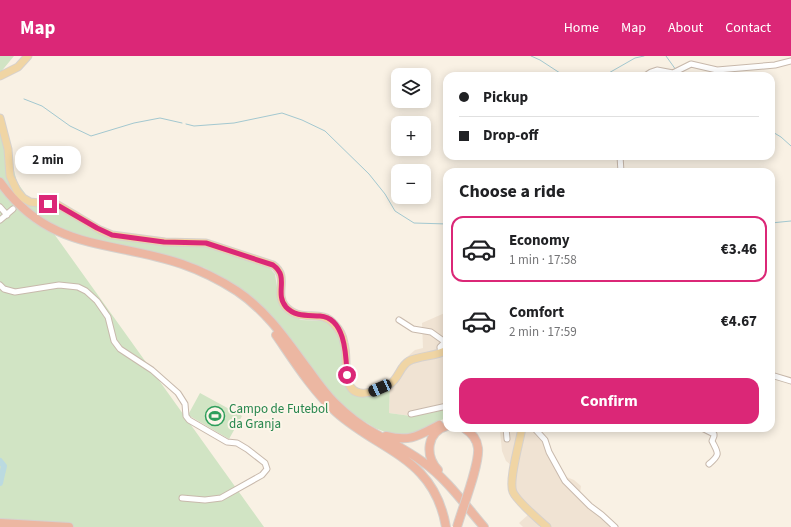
<!DOCTYPE html>
<meta charset="utf-8">
<style>
body{margin:0;font-family:"Source Sans 3",sans-serif;background:#f2f2f2;color:#202124;height:100vh;display:flex;flex-direction:column;font-size:15px;white-space:nowrap}
*{box-sizing:border-box;margin:0}
p{font-size:13px;color:#757577}
.icon{flex:none;width:22px;height:22px;fill:none;stroke:currentColor;stroke-width:2;stroke-linecap:round;stroke-linejoin:round}
.map{position:relative;flex:1;overflow:hidden}
.side{position:absolute;left:443px;top:112px;width:332px;height:264px;display:flex;flex-direction:column;background:#fff;border-radius:12px;box-shadow:0 2px 10px #0003}
.side>*{flex:none}
.guide{position:absolute;left:443px;top:16px;width:332px;height:88px;border-radius:12px;box-shadow:0 2px 10px #0003;display:grid;align-content:center;height:88px;padding:0 16px;background:#fff}
.tools{position:absolute;left:391px;top:12px;display:grid;gap:8px}
.tools a{display:grid;place-items:center;width:40px;height:40px;border-radius:8px;background:#fff;box-shadow:0 2px 10px #0003;font-size:20px}
.end{position:absolute;width:18px;height:18px;margin:-9px;border:5px solid #db2777;background:#fff;box-shadow:0 0 0 2px #fff}
.from{border-radius:50%}
.bubble{position:absolute;height:28px;border-radius:12px;background:#fff;box-shadow:0 2px 10px #0003;font-size:13px;font-weight:700;line-height:28px;text-align:center}
.car{position:absolute;width:12px;height:24px;margin:-12px -6px;border-radius:5px;box-shadow:0 0 3px 1px #0007;background:linear-gradient(#222 24%,#8ab4d8 0 40%,#222 0 76%,#8ab4d8 0 86%,#222 0)}
.guide b{display:flex;align-items:center;gap:14px;height:38px;font-size:15px}
.guide b+b{border-top:1px solid #e0e0e0}
.guide i{width:10px;height:10px;background:#202124}
ul{padding:0;list-style:none}
li{display:flex;align-items:center;gap:12px;height:66px;margin:0 8px 6px;padding:0 8px;border:2px solid transparent;border-radius:12px}
li div{flex:1}
li b{display:block;font-size:15px}
li em{font-style:normal;font-weight:700}
li.active{border-color:#db2777}
li>.icon{width:36px;height:36px;stroke-width:1.5}
h2{padding:0 16px;font-size:18px;line-height:48px}
.cta{display:flex;gap:8px;margin-top:auto;padding:8px 16px}
.cta a{flex:1;height:46px;border-radius:12px;background:#db2777;color:#fff;font-size:16px;font-weight:700;line-height:46px;text-align:center}
header{display:flex;align-items:center;gap:24px;box-sizing:border-box;height:56px;padding:0 20px;background:#db2777;color:#fff}
header strong{font-size:19px}
nav{display:flex;gap:22px;margin-inline-start:auto;font-size:14px}
.map>svg:first-child{display:block}
.residential{fill:#f0e3d3}
.green{fill:#d1e4c4}
.lines{fill:none;stroke-linecap:round;stroke-linejoin:round}
.stream{stroke:#a3c8d0;stroke-width:1}
.river{stroke:#bbdae0;stroke-width:6}
.minor-casing{stroke:#c8b9ac;stroke-width:7}
.major-casing{stroke:#d6d1cd;stroke-width:9}
.highway-casing{stroke:#d6d1cd;stroke-width:10}
.minor{stroke:#fff;stroke-width:5}
.major{stroke:#f0d5a4;stroke-width:7}
.highway{stroke:#ecb7a2;stroke-width:8}
.highway-bridge-casing{stroke:#d6d1cd;stroke-width:10;stroke-linecap:butt}
.highway-bridge{stroke:#ecb7a2;stroke-width:8}
.route{stroke:#db2777;stroke-width:5}
.labels{text-anchor:middle;dominant-baseline:central;stroke-width:4;stroke-linejoin:round;paint-order:stroke}
.leisure-label{font-size:13px;fill:#27864d;stroke:#fcf5e9;text-anchor:start}
</style>
<header>
<strong>Map</strong>
<nav><a>Home</a><a>Map</a><a>About</a><a>Contact</a></nav>
</header>
<div class="map">
<svg width="791" height="471" viewBox="0 0 791 471">
<rect width="100%" height="100%" fill="#f9f1e4"/>
<path class="residential" d="M 447,256 L 447,351 L 411,360 L 389,357 L 390,330 L 396,318 L 407,301 L 415,294 L 423,292 L 422,267 Z
M 498,372 L 536,372 L 545,383 L 564,420 L 574,424 L 581,430 L 580,437 L 618,471 L 545,471 L 541,469 L 539,471 L 523,471 L 519,467 L 529,458 L 513,441 L 512,410 L 506,405 L 502,395 L 500,375 Z"/>
<path class="green" d="M 0,0 L 14,0 L 0,17 Z
M 0,61 L 17,126 L 34,150 L 56,151 L 118,183 L 168,190 L 207,190 L 268,210 L 275,218 L 279,245 L 284,255 L 292,260 L 301,264 L 326,265 L 337,276 L 343,287 L 345,320 L 357,340 L 367,340 L 390,330 L 389,357 L 411,360 L 447,351 L 447,362 L 441,364 L 420,377 L 407,380 L 390,378 L 375,372 L 354,359 L 335,341 L 250,240 L 227,224 L 205,212 L 184,205 L 93,184 L 47,168 L 264,471 L 0,471 Z
M 200,337 L 242,360 L 229,383 L 188,359 Z"/>
<g class="lines">
<path class="stream" d="M 531,0 L 540,4 L 563,19 L 574,20
M 666,0 L 676,14
M 595,20 L 607,18 L 635,2 L 644,0
M 24,43 L 42,50 L 70,70 L 91,80 L 134,67 L 160,62 L 182,67
M 186,68 L 194,70 L 234,67 L 282,57 L 302,64 L 325,75 L 369,118 L 385,138 L 395,155 L 414,167 L 447,168
M 771,75 L 781,81 L 791,90
M 771,167 L 791,165"/>
<path class="river" d="M 0,405 L 4,410 L 0,427"/>
<g class="minor-casing">
<path id="minor" d="M 645,20 L 651,16 L 657,14 L 673,17 L 691,8 L 717,14 L 775,9 L 791,5
M 620,100 L 621,116
M 0,151 L 7,159
M 0,164 L 13,153
M 0,229 L 4,233 L 15,236 L 59,229 L 78,231 L 86,235 L 97,245 L 108,261 L 114,285 L 120,293 L 152,314 L 178,337 L 185,348 L 186,360 L 189,364 L 227,386 L 237,387 L 247,393 L 265,407 L 267,413 L 262,419 L 221,442 L 205,444 L 182,442
M 399,264 L 413,273 L 431,276 L 445,286 L 440,291 L 440,292 L 447,293
M 771,319 L 791,325
M 411,358 L 447,350
M 506,372 L 507,383
M 534,372 L 545,384 L 549,396 L 565,425 L 590,450 L 602,459 L 615,471
M 702,372 L 714,378 L 714,380 L 712,385 C 718,397 721,398 709,408"/>
</g>
<g class="major-casing">
<path id="major" d="M 0,20 L 18,11 L 28,0
M 0,62 L 8,93 L 10,120 L 17,135 L 23,142 L 30,146 L 58,149 L 100,174 L 112,179 L 165,186 L 206,187 L 273,209 C 290,221 274,236 285,250 C 300,268 322,252 334,268 C 339,273 343,280 344,287 C 347,297 345,309 347,320 C 350,347 375,336 390,328 C 399,322 400,310 409,305 C 421,299 435,301 447,294
M 522,372 C 520,385 508,425 513,436 C 517,445 539,464 547,471"/>
</g>
<g class="highway-casing">
<path id="highway" d="M 0,126 C 50,196 111,184 182,208 C 202,215 220,224 237,235 C 267,255 287,285 307,312 C 316,324 324,336 334,346 C 346,358 361,370 376,378 C 392,387 408,395 423,406 C 447,423 465,449 484,471
M 276,279 C 294,305 312,334 336,356 C 381,396 434,401 446,471
M 386,380 C 410,386 418,380 439,369
M 438,414 C 425,400 426,376 447,370
M 0,467 L 69,471"/>
</g>
<use href="#minor" class="minor"/>
<use href="#major" class="major"/>
<use href="#highway" class="highway"/>
<g class="highway-bridge-casing">
<path id="highway-bridge" d="M 457,471 C 462,453 480,408 478,392 C 477,383 472,377 464,372"/>
</g>
<use href="#highway-bridge" class="highway-bridge"/>
</g>
<g class="lines">
<path class="route" d="M 48,148 L 59,150 L 97,172 L 112,179 L 164,186 L 206,187 L 273,209 C 290,221 274,237 286,251 C 295,261 308,259 320,260 C 346,262 346,301 347,319"/>
</g>
<defs>
<g id="stadium-ring" transform="scale(1)"><circle r="9.5" fill="#fcf5e9" stroke="#2e9e5b" stroke-width="1.5"/><path d="M0-5a6.5 5 0 1 0 0 10a6.5 5 0 1 0 0-10ZM-3.5-1.8h7v3.6h-7Z" fill="#2e9e5b"/></g>
</defs>
<g fill-rule="evenodd">
<use href="#stadium-ring" x="215" y="360"/>
</g>
<g class="labels">
<g class="leisure-label">
<text x="229" y="353">Campo de Futebol<tspan x="229" dy="15">da Granja</tspan></text>
</g>
</g>
</svg>
<div class="tools">
<a><svg class="icon" aria-label="layers" viewBox="0 0 24 24"><path d="M12 4l9 5-9 5-9-5zM3 14l9 5 9-5"/></svg></a>
<a>+</a>
<a>−</a>
</div>
<i class="end from" style="left:347px;top:319px"></i>
<i class="end" style="left:48px;top:148px"></i>
<div class="bubble" style="left:15px;top:90px;width:66px">2 min</div>
<i class="car" style="left:380px;top:332px;rotate:246deg"></i>
<div class="guide">
<b><i class="from"></i>Pickup</b>
<b><i></i>Drop-off</b>
</div>
<section class="side">
<h2>Choose a ride</h2>
<ul>
<li class="active"><svg class="icon" aria-label="car" viewBox="0 0 24 24"><path d="M5 17H2v-5l4-1 3-4h7l3 4 3 1v5h-3M9 17h6M6 11h13"/><circle cx="7" cy="17" r="2"/><circle cx="17" cy="17" r="2"/></svg><div><b>Economy</b><p>1 min · 17:58</p></div><em>€3.46</em></li>
<li><svg class="icon" aria-label="car" viewBox="0 0 24 24"><path d="M5 17H2v-5l4-1 3-4h7l3 4 3 1v5h-3M9 17h6M6 11h13"/><circle cx="7" cy="17" r="2"/><circle cx="17" cy="17" r="2"/></svg><div><b>Comfort</b><p>2 min · 17:59</p></div><em>€4.67</em></li>
</ul>
<div class="cta"><a>Confirm</a></div>
</section>
</div>
